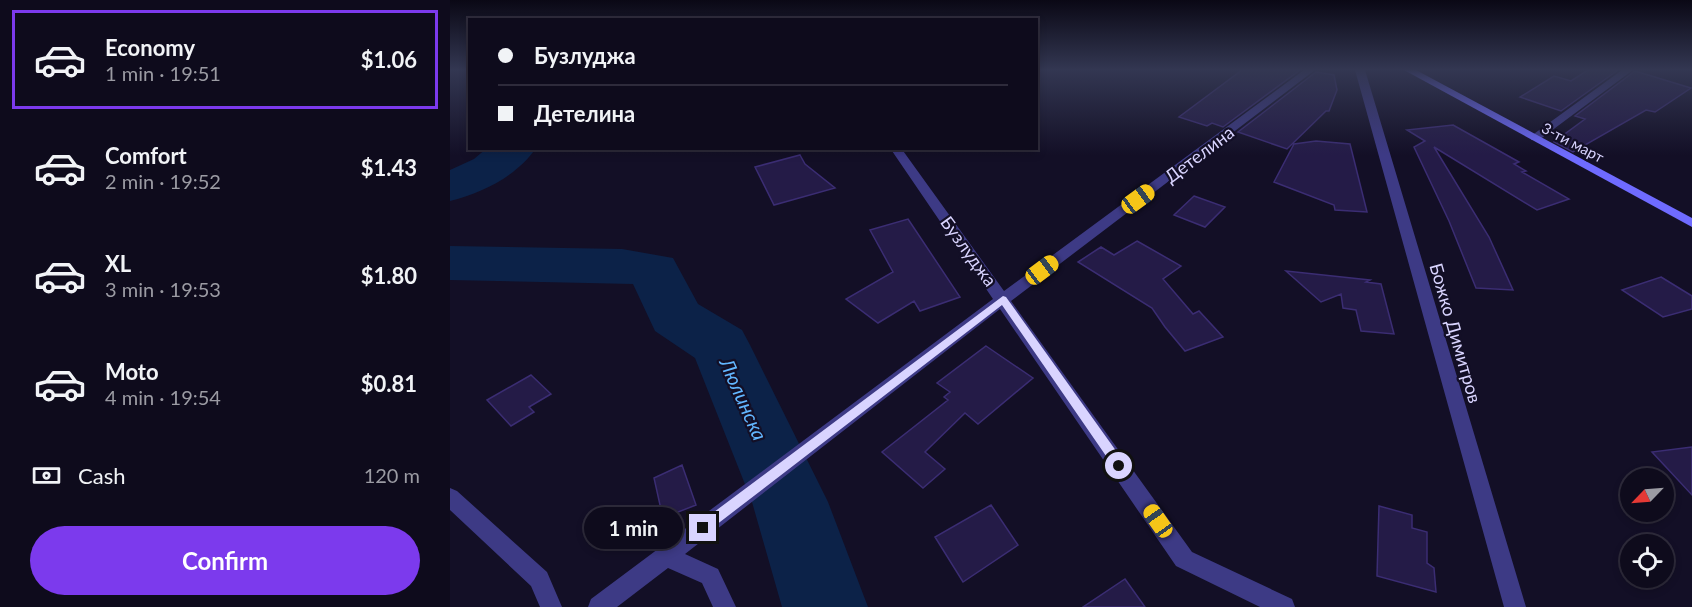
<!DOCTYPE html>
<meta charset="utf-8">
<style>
body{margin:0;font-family:Lato,sans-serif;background:#1c1929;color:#f1f3f6;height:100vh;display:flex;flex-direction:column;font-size:22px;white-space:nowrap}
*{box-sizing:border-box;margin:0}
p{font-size:20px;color:#9b9ba3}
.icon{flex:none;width:33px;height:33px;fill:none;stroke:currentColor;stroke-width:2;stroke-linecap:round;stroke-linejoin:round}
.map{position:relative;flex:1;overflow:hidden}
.side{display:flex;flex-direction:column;background:#0e0b1c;width:450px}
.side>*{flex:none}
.banner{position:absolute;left:18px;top:18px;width:570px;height:132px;border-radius:0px;box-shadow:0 3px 9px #0003,0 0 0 2px #2e2b3b;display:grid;align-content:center;height:132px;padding:0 30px;background:#0e0b1c}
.needle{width:39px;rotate:245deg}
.buttons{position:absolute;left:1170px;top:468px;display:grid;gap:12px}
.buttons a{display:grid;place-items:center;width:54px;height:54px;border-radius:50%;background:#0e0b1c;box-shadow:0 3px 9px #0003,0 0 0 2px #2e2b3b;font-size:30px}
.end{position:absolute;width:27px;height:27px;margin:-14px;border:8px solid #d9d4ff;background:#111;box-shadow:0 0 0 3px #111}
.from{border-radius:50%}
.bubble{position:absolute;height:42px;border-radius:21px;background:#0e0b1c;box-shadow:0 3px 9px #0003,0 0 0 2px #2e2b3b;font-size:20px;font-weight:700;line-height:42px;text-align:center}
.car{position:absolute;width:18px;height:36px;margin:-18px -9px;border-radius:8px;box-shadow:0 0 4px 2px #0007;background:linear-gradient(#f5c518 24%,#345 0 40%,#f5c518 0 76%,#345 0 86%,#f5c518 0)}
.banner b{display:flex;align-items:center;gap:21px;height:57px;font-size:22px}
.banner b+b{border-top:2px solid #2e2b3b}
.banner i{width:15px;height:15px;background:#f1f3f6}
ul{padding:10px 0 0;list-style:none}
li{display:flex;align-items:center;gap:18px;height:99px;margin:0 12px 9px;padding:0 18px;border:3px solid transparent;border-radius:0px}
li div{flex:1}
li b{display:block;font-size:22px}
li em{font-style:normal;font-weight:700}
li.on{border-color:#7c3aed}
li>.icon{width:54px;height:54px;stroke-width:1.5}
.pay{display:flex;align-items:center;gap:15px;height:66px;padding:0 30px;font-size:22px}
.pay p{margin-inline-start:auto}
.action{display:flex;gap:12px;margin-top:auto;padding:12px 30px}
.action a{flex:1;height:69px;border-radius:36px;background:#7c3aed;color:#fff;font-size:24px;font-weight:700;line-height:69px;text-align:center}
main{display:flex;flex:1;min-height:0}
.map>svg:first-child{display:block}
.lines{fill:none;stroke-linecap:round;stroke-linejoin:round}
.river{fill:#0c2248;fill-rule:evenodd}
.building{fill:#241b47;stroke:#3b2d73;stroke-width:1.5}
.street{fill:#3d3a85;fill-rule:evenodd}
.secondary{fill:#6f6bff;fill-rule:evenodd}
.route{fill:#d9d4ff}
.labels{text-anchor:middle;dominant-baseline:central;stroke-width:4.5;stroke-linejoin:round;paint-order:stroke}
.far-street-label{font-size:15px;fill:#d9d4ff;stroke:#130f26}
.street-label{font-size:18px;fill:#d9d4ff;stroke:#130f26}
.water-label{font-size:20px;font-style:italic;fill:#62b6ff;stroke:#130f26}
</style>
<main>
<section class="side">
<ul>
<li class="on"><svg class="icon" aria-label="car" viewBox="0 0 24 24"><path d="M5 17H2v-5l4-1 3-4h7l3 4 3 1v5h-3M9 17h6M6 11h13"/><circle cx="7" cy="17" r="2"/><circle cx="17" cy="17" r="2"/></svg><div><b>Economy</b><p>1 min · 19:51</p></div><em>$1.06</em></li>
<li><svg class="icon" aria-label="car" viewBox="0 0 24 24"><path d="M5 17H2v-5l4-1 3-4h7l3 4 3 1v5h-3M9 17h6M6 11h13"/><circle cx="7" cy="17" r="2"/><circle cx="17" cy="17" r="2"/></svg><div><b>Comfort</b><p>2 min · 19:52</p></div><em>$1.43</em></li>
<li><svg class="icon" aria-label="car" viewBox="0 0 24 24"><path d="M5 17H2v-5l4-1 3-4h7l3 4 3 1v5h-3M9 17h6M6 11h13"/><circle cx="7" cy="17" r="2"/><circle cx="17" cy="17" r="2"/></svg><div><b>XL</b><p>3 min · 19:53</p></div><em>$1.80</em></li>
<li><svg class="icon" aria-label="car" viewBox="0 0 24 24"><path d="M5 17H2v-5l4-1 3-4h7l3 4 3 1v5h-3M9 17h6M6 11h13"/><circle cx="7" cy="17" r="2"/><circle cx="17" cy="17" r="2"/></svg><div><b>Moto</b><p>4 min · 19:54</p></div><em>$0.81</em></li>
</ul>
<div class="pay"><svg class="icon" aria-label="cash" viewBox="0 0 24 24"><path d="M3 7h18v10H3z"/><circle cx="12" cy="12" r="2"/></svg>Cash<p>120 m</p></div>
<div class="action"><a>Confirm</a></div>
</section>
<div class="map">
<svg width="1242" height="607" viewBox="0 0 1242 607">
<rect width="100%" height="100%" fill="#130f26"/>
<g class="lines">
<path class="river" d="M 37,148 L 86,148 C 67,176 32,193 0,201 L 0,170 L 24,159 Z
M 0,246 L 172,249 L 223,258 L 248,304 L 292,330 L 300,345 L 378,502 L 418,607 L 332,607 L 302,502 L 245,358 L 205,331 L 183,284 L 0,280 Z"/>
</g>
<path class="building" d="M 792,70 L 850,70 L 773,127 L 762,123 L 757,126 L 729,117 Z
M 1138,70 L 1168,70 L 1111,111 L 1070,97 L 1104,76 L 1121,81 Z
M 1185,71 L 1241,88 L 1205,112 L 1196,110 L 1123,152 L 1104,142 L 1135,119 L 1125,116 Z
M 866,72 L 884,75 L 887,90 L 879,111 L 876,111 L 837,149 L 788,132 Z
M 1003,125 L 1069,162 L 1064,164 L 1076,171 L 1072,172 L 1119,199 L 1087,210 L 984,147 L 1039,237 L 1063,290 L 1026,288 L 999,221 L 964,147 L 975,141 L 957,130 Z
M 866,141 L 900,144 L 917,212 L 885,210 L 884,205 L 824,182 L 844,144 Z
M 350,155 L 355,164 L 385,188 L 324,205 L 305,167 Z
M 744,196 L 775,207 L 755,227 L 724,215 Z
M 458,219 L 510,297 L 470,311 L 464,301 L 428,323 L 396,299 L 443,272 L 420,230 Z
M 687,241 L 731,266 L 713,279 L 743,314 L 749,311 L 773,337 L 735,351 L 715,327 L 702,308 L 628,262 L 651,247 L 664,255 Z
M 836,271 L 920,280 L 916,282 L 931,284 L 944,334 L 911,331 L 906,310 L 893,308 L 891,294 L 871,302 Z
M 1211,277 L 1242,296 L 1242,309 L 1213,317 L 1172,290 Z
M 536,346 L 583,378 L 528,424 L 515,413 L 475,452 L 495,469 L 473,488 L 432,452 L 498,400 L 494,397 L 500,392 L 487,383 Z
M 81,375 L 101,394 L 79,407 L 84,412 L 61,426 L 37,400 Z
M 1242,447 L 1242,495 L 1202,452 Z
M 232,465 L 246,505 L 223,514 L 212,514 L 204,478 Z
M 541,505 L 568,545 L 513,582 L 485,537 Z
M 929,506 L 962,515 L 962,528 L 977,532 L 977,563 L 984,568 L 986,592 L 927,576 Z
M 675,579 L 695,607 L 633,607 Z"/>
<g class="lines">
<path class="street" d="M 854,70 L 865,70 L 561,301 L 742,552 L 842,599 L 845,607 L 810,607 L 726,566 L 550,309 L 235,554 L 268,569 L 286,607 L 263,607 L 252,583 L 218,568 L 167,607 L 138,607 L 141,599 L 543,299 L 440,148 L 451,148 L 554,291 Z
M 905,70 L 915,70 L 1076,607 L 1054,607 Z
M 1172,70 L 1183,70 L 1089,140 L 1081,140 L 1081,136 Z
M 0,488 L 7,491 L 97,572 L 112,607 L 90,607 L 81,586 L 0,510 Z"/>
<path class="secondary" d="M 954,70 L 966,70 L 1242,218 L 1242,227 Z"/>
</g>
<linearGradient id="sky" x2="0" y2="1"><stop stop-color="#0a0815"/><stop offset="0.45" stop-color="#333752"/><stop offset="1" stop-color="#333752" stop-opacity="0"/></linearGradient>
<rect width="1242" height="155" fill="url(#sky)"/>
<path class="route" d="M 553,296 L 556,297 L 674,462 L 676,466 L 674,469 L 665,469 L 552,305 L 257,532 L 248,532 L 246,528 L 248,524 Z"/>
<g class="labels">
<g class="far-street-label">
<text transform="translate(1123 142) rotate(28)">3-ти март</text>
</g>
<g class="street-label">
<text transform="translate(749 154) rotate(-37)">Детелина</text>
<text transform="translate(519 251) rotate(54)">Бузлуджа</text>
<text transform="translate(1006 333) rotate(74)">Божко Димитров</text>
</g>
<g class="water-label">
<text transform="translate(294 399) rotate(66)">Люлинска</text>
</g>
</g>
</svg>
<div class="buttons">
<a><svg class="needle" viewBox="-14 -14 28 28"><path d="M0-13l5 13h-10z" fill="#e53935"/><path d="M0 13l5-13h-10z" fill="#9b9ba3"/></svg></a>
<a><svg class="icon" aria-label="locate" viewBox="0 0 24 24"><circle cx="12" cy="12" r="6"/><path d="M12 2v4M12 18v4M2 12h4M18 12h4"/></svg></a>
</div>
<i class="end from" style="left:669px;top:466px"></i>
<i class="end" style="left:253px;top:528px"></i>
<div class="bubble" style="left:134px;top:507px;width:99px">1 min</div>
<i class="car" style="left:688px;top:199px;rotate:54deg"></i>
<i class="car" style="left:592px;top:270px;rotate:53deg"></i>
<i class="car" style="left:708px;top:521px;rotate:325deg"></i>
<div class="banner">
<b><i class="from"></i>Бузлуджа</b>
<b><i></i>Детелина</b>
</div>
</div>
</main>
